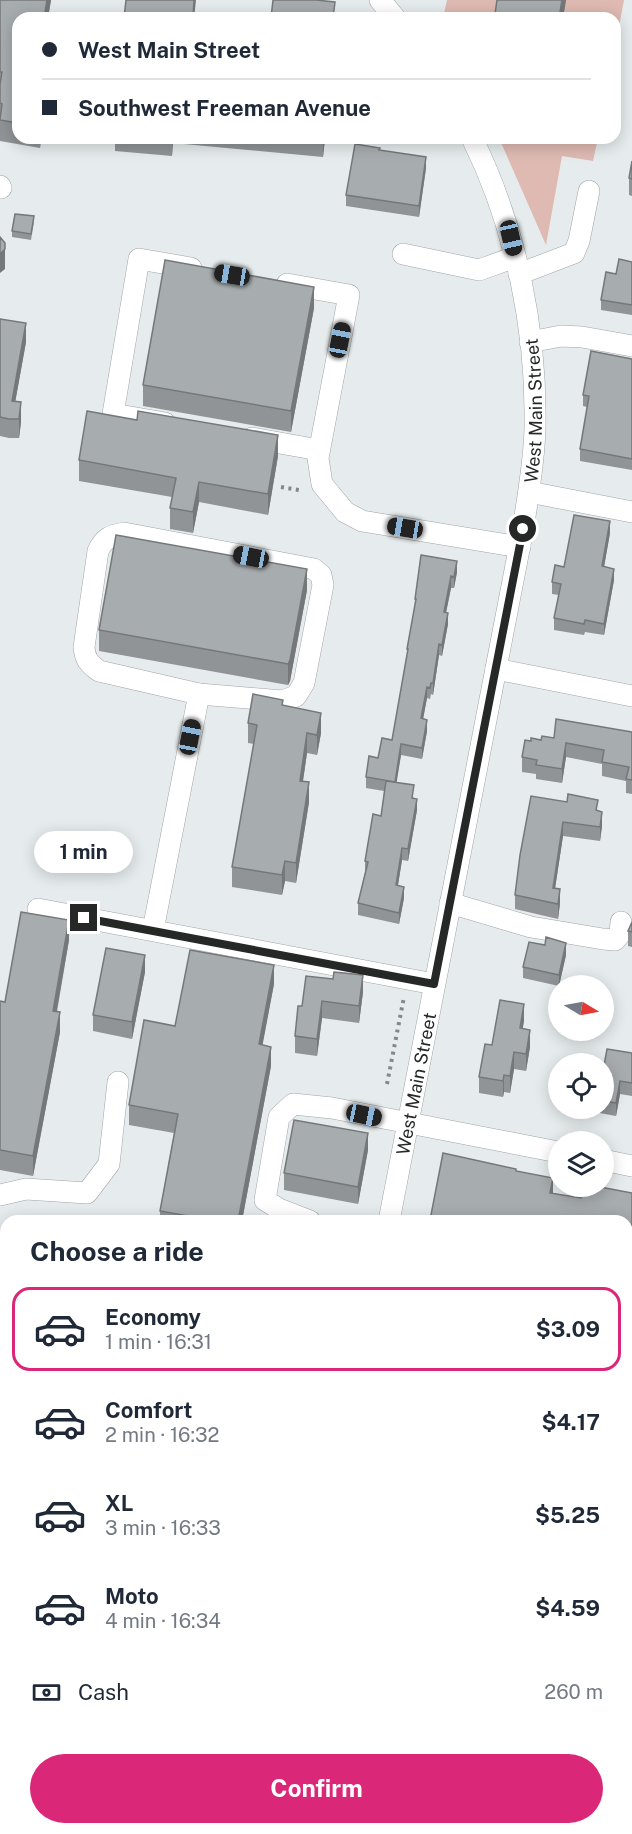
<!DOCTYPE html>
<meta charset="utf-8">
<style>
body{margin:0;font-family:"Public Sans",sans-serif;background:#f6f6f7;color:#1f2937;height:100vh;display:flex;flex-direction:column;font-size:22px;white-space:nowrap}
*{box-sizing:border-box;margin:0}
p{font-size:20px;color:#747a83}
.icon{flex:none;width:33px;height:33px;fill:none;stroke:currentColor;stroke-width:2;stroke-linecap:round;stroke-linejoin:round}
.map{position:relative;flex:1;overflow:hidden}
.sheet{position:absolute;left:0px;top:1215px;width:633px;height:620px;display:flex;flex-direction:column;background:#fff;border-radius:18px 18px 0 0;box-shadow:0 3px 15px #0003}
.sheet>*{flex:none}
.hud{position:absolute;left:12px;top:12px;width:609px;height:132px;border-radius:18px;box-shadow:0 3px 15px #0003;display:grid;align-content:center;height:132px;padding:0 30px;background:#fff}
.needle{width:39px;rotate:100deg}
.fabs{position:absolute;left:548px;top:975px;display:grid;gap:12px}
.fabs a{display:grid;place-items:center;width:66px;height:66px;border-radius:50%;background:#fff;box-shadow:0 3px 15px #0003;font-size:30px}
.end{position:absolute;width:27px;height:27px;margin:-14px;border:8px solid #262828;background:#fff;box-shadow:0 0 0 3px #fff}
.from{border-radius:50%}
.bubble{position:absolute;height:42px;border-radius:21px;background:#fff;box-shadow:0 3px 15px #0003;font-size:20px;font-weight:700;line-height:42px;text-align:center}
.car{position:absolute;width:18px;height:36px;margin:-18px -9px;border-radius:8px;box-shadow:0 0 4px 2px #0007;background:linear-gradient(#222 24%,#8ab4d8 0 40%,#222 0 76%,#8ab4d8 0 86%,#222 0)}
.hud b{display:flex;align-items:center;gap:21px;height:57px;font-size:22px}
.hud b+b{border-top:2px solid #e0e1e3}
.hud i{width:15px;height:15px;background:#1f2937}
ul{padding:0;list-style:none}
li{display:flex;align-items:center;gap:18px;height:84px;margin:0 12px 9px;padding:0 18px;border:3px solid transparent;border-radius:18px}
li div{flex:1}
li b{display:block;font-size:22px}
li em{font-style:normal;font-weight:700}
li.active{border-color:#db2777}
li>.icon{width:54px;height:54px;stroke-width:1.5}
h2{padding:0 30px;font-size:27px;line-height:72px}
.pay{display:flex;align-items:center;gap:15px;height:66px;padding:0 30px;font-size:22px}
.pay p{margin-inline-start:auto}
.primary-button{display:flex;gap:12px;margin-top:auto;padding:12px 30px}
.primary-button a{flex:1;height:69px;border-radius:36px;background:#db2777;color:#fff;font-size:24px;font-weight:700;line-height:69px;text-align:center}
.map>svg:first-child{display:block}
.green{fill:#debab2}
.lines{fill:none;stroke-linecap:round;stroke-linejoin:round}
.minor-casing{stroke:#a0a5a6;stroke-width:22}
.path{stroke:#848888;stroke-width:4;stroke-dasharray:3 4.5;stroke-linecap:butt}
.minor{stroke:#fff;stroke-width:21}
.wall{fill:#909496}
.shaded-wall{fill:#75787a}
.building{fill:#a7acae;stroke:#75787a;stroke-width:1.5}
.route{stroke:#262828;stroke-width:8}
.labels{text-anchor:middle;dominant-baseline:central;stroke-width:4.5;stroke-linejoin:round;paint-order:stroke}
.street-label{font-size:18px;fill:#262828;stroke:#f3f9fa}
</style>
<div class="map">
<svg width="632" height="1834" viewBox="0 0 632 1834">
<rect width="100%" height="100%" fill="#e6eced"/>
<path class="green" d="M 447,0 L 624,0 L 615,48 L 615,18 L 443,18 Z
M 499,138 L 598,138 L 593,161 L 562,156 L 546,245 Z"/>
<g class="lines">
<g class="minor-casing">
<g id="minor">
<path d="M 380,0 L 395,18"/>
<path d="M 0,186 L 1,188"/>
<path d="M 403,254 L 479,270 L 515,257"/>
<path d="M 519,274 L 574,253 L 579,241 L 589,191"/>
<path d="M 287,284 L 349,295 L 318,458 L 322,484 L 345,512 L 362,521 L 520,547"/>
<path d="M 530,342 L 561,336 L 582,337 L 632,346"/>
<path d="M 165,423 L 113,414 L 139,259 L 191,268"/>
<path d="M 252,438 L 319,450"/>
<path d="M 529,492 L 632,512"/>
<path d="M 124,533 L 314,569 L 321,575 L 323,585 L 304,683 L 296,696 L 282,701 L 199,694 L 99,671 C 89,664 85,659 84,647 L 98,551 C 104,538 111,535 124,533 Z"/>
<path d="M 496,669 L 632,696"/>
<path d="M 450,903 L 531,927 L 603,939 L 615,940 L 620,934 L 621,922"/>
<path d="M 38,909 L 434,984"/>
<path d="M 153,930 L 199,694"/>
<path d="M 603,1160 L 632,1166"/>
<path d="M 0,1195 L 26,1189 L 87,1193 L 109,1164 L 118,1082"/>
<path d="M 310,1221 L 279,1209 L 265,1200 L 279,1117 L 293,1104 L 332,1108 L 558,1152"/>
<path id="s1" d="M 389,1221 L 523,529 C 528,496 534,463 535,429 C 537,330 516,227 472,138"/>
<path d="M 0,1422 L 6,1424"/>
<path d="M 627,1455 L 632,1455"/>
<path d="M 0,1468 L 6,1469"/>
<path d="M 627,1598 L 632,1599"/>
<path d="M 0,1663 L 6,1664"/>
<path d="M 627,1742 L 632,1743"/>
<path d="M 0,1804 L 6,1805"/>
<path d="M 303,1828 L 331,1834"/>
<path d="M 7,1834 L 9,1828"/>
<path d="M 218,1834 L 219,1828"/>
<path d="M 270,1834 L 271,1828"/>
</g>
</g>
<path class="path" d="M 281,487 L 299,490
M 387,1084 L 404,997"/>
<use href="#minor" class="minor"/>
</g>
<path class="wall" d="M 0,0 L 51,0 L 48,18 L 18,18 L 18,138 L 42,138 L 40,148 L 0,141 Z
M 497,0 L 566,0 L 563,18 L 495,18 Z
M 115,138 L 325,138 L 323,157 L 173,143 L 172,156 L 115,151 Z
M 632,161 L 632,196 L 629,195 L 629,178 Z
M 426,168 L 419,217 L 346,206 L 346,195 Z
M 34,222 L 31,240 L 12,237 L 12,231 Z
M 632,262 L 632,315 L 601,310 L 601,300 L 616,274 Z
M 314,308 L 291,432 L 143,406 L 143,385 Z
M 0,319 L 26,342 L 15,402 L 21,422 L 19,438 L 9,438 L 0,436 Z
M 632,359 L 632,470 L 580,461 L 580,449 L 587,407 L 583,406 L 583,395 Z
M 278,456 L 268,515 L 199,502 L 193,533 L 170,529 L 170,508 L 172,497 L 79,481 L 79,460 Z
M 610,533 L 604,567 L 614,580 L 604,635 L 585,632 L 584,635 L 554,630 L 554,618 L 559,595 L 552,594 L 552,582 L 564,567 Z
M 457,572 L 454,588 L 451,588 L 446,612 L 448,624 L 442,656 L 439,655 L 433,695 L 431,694 L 430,699 L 427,698 L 423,719 L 427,731 L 422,759 L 401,755 L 396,782 L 414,798 L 417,810 L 408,861 L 402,860 L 398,885 L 404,898 L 399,924 L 358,915 L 358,903 L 365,873 L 365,861 L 381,816 L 384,791 L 366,788 L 366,777 L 378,758 L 392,740 L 407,658 L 407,649 L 415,607 L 415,599 Z
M 307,590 L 290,681 L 288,685 L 99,651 L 99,630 Z
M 283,705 L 321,733 L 317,755 L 307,753 L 303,781 L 309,802 L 296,883 L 285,881 L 282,895 L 232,887 L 232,867 L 254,744 L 248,743 L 248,723 Z
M 632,732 L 632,794 L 626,793 L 626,781 L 602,776 L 602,764 L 566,757 L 562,783 L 536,779 L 536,774 L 522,772 L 522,757 L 531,741 L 554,738 Z
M 531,796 L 598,811 L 602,826 L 600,841 L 563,836 L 555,888 L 560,903 L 558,919 L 515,909 L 515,895 Z
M 632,922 L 632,947 L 628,946 L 628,931 Z
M 69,940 L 57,1012 L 60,1032 L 33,1176 L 0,1170 L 0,1004 L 5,1002 Z
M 566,955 L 559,986 L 523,978 L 523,967 Z
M 145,972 L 132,1039 L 93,1031 L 93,1015 Z
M 274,984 L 262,1045 L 271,1066 L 242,1221 L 160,1221 L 160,1211 L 174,1133 L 129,1125 L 129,1105 L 175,1026 Z
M 363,992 L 359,1023 L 322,1018 L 317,1056 L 295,1053 L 295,1036 L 302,1006 Z
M 524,1021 L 522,1029 L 530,1047 L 526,1071 L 514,1069 L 510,1093 L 504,1092 L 503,1097 L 479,1093 L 479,1077 L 492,1045 Z
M 632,1053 L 632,1096 L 620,1094 L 616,1116 L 572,1108 L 603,1108 L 603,1071 Z
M 368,1150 L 358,1204 L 284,1190 L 284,1173 Z
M 443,1153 L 516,1171 L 553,1193 L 581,1198 L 632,1193 L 632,1294 L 627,1293 L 627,1221 L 430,1221 Z
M 0,1294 L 6,1295 L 6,1410 L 0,1408 Z
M 627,1317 L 632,1318 L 632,1364 L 627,1363 Z
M 632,1366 L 632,1408 L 627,1407 L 627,1388 Z
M 0,1478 L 6,1480 L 6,1587 L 0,1586 Z
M 627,1640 L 632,1641 L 632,1701 L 627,1700 Z
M 627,1790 L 632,1791 L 632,1826 L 627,1825 Z
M 352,1828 L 376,1828 L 375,1833 Z
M 509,1828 L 571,1828 L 570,1834 L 557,1833 L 556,1834 L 536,1834 Z"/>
<path class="shaded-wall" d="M 47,0 L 51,0 L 48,18 L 44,18 Z
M 194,0 L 196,0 L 194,18 L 193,18 Z
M 562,0 L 566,0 L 563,18 L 559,18 Z
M 172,138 L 173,138 L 172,156 Z
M 323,138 L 325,138 L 323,157 Z
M 426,157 L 426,168 L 419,217 L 419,206 Z
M 5,249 L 5,269 L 0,273 L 0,254 Z
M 314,287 L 314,308 L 291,432 L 291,411 Z
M 26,323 L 26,342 L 12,420 L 12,401 Z
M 21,402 L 21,422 L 19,438 L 19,419 Z
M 278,435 L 278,456 L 268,515 L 268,494 Z
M 199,482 L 199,502 L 193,533 L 193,512 Z
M 610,521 L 610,533 L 602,578 L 602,566 Z
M 457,561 L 457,572 L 454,588 L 454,577 Z
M 307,569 L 307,590 L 290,681 L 288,685 L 288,664 Z
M 614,569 L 614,580 L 604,635 L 604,624 Z
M 451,576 L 451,588 L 444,623 L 444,612 Z
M 448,613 L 448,624 L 442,656 L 442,645 Z
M 439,644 L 439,655 L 433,695 L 433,683 Z
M 427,687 L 427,698 L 421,730 L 421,718 Z
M 321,713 L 321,733 L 317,755 L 317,735 Z
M 427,720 L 427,731 L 422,759 L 422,748 Z
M 307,733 L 307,753 L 300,801 L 300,781 Z
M 566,743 L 566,757 L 562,783 L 562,769 Z
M 401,744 L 401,755 L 395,793 L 395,782 Z
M 309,782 L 309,802 L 296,883 L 296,863 Z
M 417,799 L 417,810 L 408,861 L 408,849 Z
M 602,812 L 602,826 L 600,841 L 600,827 Z
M 563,822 L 563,836 L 553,902 L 553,888 Z
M 402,848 L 402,860 L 396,897 L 396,885 Z
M 285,861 L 285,881 L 282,895 L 282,875 Z
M 404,887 L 404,898 L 399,924 L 399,913 Z
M 560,889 L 560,903 L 558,919 L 558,904 Z
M 69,920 L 69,940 L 53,1031 L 53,1011 Z
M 566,943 L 566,955 L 559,986 L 559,975 Z
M 145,955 L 145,972 L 132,1039 L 132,1022 Z
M 274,965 L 274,984 L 259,1064 L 259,1044 Z
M 363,975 L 363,992 L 359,1023 L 359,1006 Z
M 322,1001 L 322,1018 L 317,1056 L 317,1039 Z
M 524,1004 L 524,1021 L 520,1045 L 520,1028 Z
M 60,1012 L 60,1032 L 33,1176 L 33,1156 Z
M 530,1030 L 530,1047 L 526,1071 L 526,1054 Z
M 271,1047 L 271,1066 L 242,1221 L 238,1221 Z
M 514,1052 L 514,1069 L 510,1093 L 510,1076 Z
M 504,1075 L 504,1092 L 503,1097 L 503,1081 Z
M 620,1081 L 620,1094 L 616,1116 L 616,1103 Z
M 368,1133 L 368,1150 L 358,1204 L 358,1187 Z
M 553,1178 L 553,1194 L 550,1193 Z
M 172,1828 L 176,1828 L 175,1834 L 171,1834 Z"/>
<path class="building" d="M 0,0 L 47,0 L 44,18 L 18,18 L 18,123 L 0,120 L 2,104 L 0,103 L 0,85 L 2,72 L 0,72 Z
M 126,0 L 194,0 L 193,18 L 124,18 Z
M 273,0 L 316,0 L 335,2 L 333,18 L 271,18 Z
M 497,0 L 562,0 L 559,18 L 518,18 L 495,14 Z
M 355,144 L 380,148 L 379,150 L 426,157 L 419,206 L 346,195 Z
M 632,161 L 632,179 L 629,178 Z
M 15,214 L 34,216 L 31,234 L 12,231 Z
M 0,237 L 5,243 L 5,249 L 0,254 Z
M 619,259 L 632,262 L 632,305 L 601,300 L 606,272 L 616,274 Z
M 165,260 L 314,287 L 291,411 L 143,385 Z
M 0,319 L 26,323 L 12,401 L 21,402 L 19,419 L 9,419 L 0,417 Z
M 591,351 L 632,359 L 632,459 L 580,449 L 589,396 L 583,395 Z
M 87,411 L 137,420 L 138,411 L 278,435 L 268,494 L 199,482 L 193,512 L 170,508 L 176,478 L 79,460 Z
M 574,515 L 610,521 L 602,566 L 614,569 L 604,624 L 585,620 L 584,624 L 554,618 L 561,584 L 552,582 L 555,565 L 564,567 Z
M 116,535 L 307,569 L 290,660 L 288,664 L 99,630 Z
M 421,555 L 457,561 L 454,577 L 451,576 L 444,612 L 448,613 L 442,645 L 439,644 L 433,683 L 431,683 L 430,688 L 427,687 L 421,718 L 427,720 L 422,748 L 401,744 L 395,782 L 366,777 L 369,756 L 378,758 L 382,738 L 392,740 L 408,649 L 407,649 L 416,599 L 415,599 Z
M 253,694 L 283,700 L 282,705 L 321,713 L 317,735 L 307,733 L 300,781 L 309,782 L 296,863 L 285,861 L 282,875 L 232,867 L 257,725 L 248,723 Z
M 556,719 L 632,732 L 632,780 L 626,779 L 629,767 L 602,762 L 604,750 L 566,743 L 562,769 L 536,765 L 537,760 L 522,757 L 525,740 L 531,741 L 531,738 L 541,740 L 542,736 L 554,738 Z
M 386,781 L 414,785 L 412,798 L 417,799 L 408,849 L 402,848 L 396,885 L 404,887 L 399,913 L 358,903 L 368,862 L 365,861 L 373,814 L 381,816 Z
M 568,794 L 598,800 L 596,810 L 602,812 L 600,827 L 563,822 L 553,888 L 560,889 L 558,904 L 515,895 L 520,855 L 531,796 L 567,802 Z
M 21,912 L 69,920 L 53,1011 L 60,1012 L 33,1156 L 0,1150 L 0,1001 L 5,1002 Z
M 632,922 L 632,932 L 628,931 Z
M 546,937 L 566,943 L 559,975 L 523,967 L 529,942 L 545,945 Z
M 106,948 L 145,955 L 132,1022 L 93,1015 Z
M 190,950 L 274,965 L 259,1044 L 271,1047 L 238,1221 L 216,1221 L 160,1211 L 178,1114 L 129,1105 L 144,1020 L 175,1026 Z
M 334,972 L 363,975 L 359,1006 L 322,1001 L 317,1039 L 295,1036 L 298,1006 L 302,1006 L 306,976 L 333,979 Z
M 500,1000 L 524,1004 L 520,1028 L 530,1030 L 526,1054 L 514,1052 L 510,1076 L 504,1075 L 503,1081 L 479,1077 L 485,1044 L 492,1045 Z
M 607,1049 L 632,1053 L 632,1083 L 620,1081 L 616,1103 L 603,1101 L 603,1071 Z
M 294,1120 L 368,1133 L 358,1187 L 284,1173 Z
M 443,1153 L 516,1169 L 516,1171 L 553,1178 L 550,1193 L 581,1198 L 584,1186 L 595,1186 L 632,1193 L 632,1278 L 627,1278 L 627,1221 L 430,1220 Z
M 0,1294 L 6,1295 L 6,1388 L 0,1387 Z
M 627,1317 L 632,1318 L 632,1348 L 627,1347 Z
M 631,1366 L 632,1366 L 632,1396 L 627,1395 L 627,1388 Z
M 0,1478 L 6,1480 L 6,1566 L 0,1565 Z
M 627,1640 L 632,1641 L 632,1690 L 627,1689 Z
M 627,1790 L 632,1791 L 632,1815 L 627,1814 Z
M 42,1828 L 172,1828 L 171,1834 L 41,1834 Z"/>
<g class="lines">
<path class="route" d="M 84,918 L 434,984 L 523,529"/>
</g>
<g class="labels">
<g class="street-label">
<text stroke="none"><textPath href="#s1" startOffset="824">West Main Street</textPath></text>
<text stroke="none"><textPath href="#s1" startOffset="140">West Main Street</textPath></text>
</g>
</g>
</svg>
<div class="fabs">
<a><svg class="needle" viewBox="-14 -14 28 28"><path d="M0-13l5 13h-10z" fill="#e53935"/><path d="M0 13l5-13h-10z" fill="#747a83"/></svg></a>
<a><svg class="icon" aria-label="locate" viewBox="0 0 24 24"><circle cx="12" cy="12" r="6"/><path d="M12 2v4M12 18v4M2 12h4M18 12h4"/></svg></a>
<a><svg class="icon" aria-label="layers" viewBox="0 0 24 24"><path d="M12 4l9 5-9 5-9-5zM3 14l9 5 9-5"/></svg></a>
</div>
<i class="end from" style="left:523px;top:529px"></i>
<i class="end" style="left:84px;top:918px"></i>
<div class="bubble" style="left:34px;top:831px;width:99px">1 min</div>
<i class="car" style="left:511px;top:238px;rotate:167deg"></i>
<i class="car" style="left:232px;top:275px;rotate:280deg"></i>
<i class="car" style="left:340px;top:340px;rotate:11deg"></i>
<i class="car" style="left:405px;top:528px;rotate:279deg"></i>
<i class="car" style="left:251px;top:557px;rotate:281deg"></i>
<i class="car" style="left:190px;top:737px;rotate:11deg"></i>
<i class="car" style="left:364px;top:1115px;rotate:102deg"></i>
<div class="hud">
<b><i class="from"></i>West Main Street</b>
<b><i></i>Southwest Freeman Avenue</b>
</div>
<section class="sheet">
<h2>Choose a ride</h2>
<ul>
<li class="active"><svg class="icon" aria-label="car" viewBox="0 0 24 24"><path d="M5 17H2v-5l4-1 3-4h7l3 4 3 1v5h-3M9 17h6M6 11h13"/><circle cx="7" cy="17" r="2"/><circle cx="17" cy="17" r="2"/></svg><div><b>Economy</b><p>1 min · 16:31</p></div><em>$3.09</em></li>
<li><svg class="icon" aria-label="car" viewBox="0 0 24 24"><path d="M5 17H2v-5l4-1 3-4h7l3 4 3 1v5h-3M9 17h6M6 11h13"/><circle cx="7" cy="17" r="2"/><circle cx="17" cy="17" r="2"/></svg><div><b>Comfort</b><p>2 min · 16:32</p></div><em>$4.17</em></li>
<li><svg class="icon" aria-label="car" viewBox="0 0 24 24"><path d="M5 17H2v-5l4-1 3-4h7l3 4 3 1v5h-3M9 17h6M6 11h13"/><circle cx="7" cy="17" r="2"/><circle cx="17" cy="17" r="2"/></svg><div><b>XL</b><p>3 min · 16:33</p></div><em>$5.25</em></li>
<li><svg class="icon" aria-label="car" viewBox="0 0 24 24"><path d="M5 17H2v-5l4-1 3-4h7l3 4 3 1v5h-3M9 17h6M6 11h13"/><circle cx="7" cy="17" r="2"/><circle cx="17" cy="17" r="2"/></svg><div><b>Moto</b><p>4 min · 16:34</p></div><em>$4.59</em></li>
</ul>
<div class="pay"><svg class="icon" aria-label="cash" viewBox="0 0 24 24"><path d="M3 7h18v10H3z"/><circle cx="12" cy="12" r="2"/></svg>Cash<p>260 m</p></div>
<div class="primary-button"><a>Confirm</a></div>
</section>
</div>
